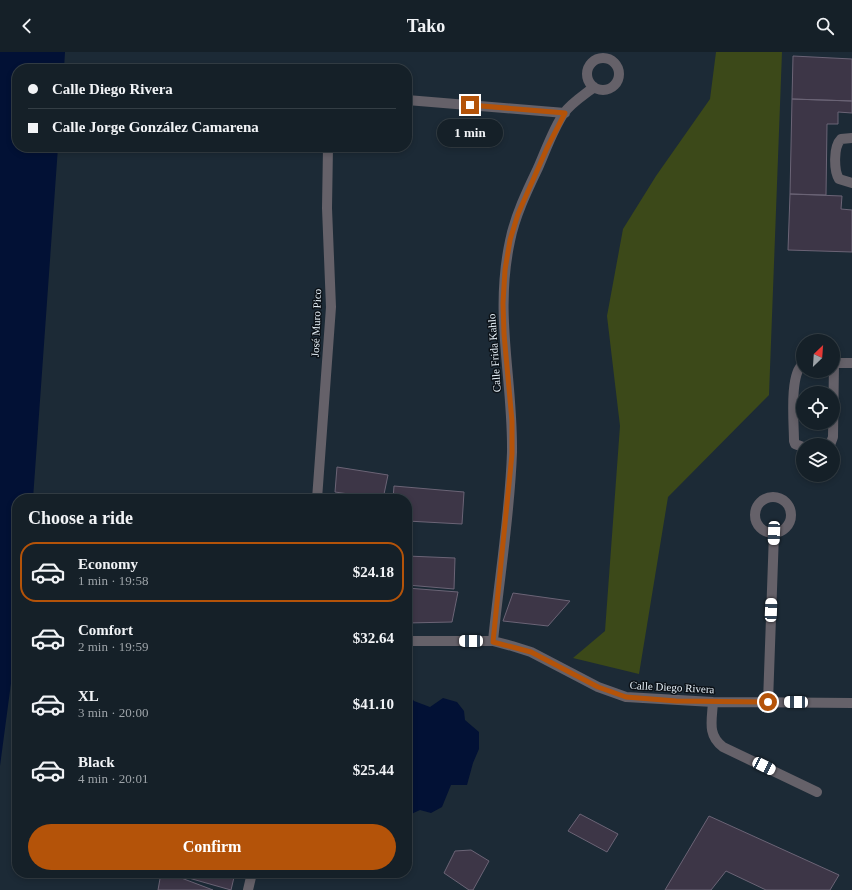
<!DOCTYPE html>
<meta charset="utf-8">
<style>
body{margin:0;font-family:"Times New Roman",serif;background:#1e2830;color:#f1f3f6;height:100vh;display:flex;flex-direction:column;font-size:15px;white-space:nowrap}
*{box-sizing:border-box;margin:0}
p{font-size:13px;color:#9da3a8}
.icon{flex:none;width:22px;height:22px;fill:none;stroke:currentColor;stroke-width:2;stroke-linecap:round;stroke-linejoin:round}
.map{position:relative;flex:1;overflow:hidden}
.side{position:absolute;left:12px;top:442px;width:400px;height:384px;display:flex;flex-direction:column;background:#152028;border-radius:16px;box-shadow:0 2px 6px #0003,0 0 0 1px #343e45}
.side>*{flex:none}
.guide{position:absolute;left:12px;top:12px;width:400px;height:88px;border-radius:16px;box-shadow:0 2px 6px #0003,0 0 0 1px #343e45;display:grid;align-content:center;height:88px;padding:0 16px;background:#152028}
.needle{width:26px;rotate:25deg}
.tools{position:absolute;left:796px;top:282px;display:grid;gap:8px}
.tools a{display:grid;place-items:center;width:44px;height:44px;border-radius:50%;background:#152028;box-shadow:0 2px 6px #0003,0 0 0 1px #343e45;font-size:20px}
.end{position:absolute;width:18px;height:18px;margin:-9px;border:5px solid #b45309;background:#fff;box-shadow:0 0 0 2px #fff}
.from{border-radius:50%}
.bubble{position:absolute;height:28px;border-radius:14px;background:#152028;box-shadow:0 2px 6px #0003,0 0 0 1px #343e45;font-size:13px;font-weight:700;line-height:28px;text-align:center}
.car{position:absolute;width:12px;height:24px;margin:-12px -6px;border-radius:5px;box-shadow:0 0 3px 1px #0007;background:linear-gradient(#fff 24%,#345 0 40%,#fff 0 76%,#345 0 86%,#fff 0)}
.guide b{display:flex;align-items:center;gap:14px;height:38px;font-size:15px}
.guide b+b{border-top:1px solid #343e45}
.guide i{width:10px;height:10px;background:#f1f3f6}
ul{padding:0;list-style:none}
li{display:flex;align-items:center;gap:12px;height:60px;margin:0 8px 6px;padding:0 8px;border:2px solid transparent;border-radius:16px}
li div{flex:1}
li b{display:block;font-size:15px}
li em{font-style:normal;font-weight:700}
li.active{border-color:#b45309}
li>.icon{width:36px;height:36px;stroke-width:1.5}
h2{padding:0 16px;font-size:18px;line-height:48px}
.primary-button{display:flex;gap:8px;margin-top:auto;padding:8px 16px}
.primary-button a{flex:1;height:46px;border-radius:24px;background:#b45309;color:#fff;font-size:16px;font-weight:700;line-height:46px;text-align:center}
header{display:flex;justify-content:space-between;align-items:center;height:52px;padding:0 16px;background:#152028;font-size:18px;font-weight:700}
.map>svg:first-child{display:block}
.green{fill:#3c4919}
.water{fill:#021135}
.building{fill:#3d3647;stroke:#6b6476}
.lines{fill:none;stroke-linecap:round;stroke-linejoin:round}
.minor{stroke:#656169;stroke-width:10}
.route{stroke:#b45309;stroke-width:5}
.labels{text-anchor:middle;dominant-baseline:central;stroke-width:3;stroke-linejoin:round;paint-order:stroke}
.street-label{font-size:11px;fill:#e6f0f8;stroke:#0c1218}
</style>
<header><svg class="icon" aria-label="back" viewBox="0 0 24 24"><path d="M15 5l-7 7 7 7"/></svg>Tako<svg class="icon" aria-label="search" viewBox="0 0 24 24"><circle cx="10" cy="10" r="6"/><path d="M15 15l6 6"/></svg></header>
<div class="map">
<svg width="852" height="838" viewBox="0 0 852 838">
<rect width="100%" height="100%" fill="#1c2a36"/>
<path class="green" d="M 716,0 L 782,0 L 769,343 L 668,445 L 639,622 L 573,606 L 605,579 L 620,374 L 607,264 L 623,177 L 656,124 L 710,47 Z"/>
<path class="water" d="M 0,0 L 65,0 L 64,17 L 17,17 L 17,95 L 58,95 L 33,447 L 17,447 L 17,586 L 0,714 Z
M 407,640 L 414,649 L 430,655 L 443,646 L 457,650 L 464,659 L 465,668 L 479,680 L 479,697 L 473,711 L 467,733 L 451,733 L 442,755 L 431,761 L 420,758 L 407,764 Z"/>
<path class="building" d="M 793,4 L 852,7 L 852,49 L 792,47 Z
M 792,47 L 852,49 L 852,61 L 838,60 L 838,72 L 827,72 L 826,143 L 790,142 Z
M 790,142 L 842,144 L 841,157 L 852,158 L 852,200 L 788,198 Z
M 337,415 L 388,423 L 383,447 L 335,440 Z
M 394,434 L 464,440 L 462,472 L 407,469 L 407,447 L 393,447 Z
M 407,504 L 455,506 L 454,537 L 407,533 Z
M 407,536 L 458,540 L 452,570 L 407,571 Z
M 513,541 L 570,549 L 548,574 L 503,569 Z
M 580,762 L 618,782 L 607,800 L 568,779 Z
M 709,764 L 839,823 L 830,838 L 766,838 L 726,819 L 711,838 L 665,838 Z
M 471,798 L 489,809 L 473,838 L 469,838 L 444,821 L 455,799 Z
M 161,821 L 168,821 L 213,838 L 158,838 Z
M 171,821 L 235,821 L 231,838 Z"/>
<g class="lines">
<path class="minor" d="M587 22a16 16 0 1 1 32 0a16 16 0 1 1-32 0Z
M 407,48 L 565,61
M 852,86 L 841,87 C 833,95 834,119 839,127 L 852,131
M 833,311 L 852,311
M 803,312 C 789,322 794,372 794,389 L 795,392 L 803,395
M 830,393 L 833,385 L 834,311
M755 463a18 18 0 1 1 36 0a18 18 0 1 1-36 0Z
M 317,447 L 331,255 L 327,156 L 328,95
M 407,589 L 493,589 L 512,594 L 531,600 L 598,635 L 626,645 L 713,650 L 852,651
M 493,589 C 499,527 510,463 512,400 C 513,327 494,263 510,189 C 515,164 527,139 538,116 C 546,98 553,77 564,61 C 571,51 584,43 594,35
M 713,650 C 712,668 707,683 723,695 L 817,740
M 768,650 L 774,481
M 248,838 L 252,821"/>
</g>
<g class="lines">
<path class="route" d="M 470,53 L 565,61 L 547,96 L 518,162 L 510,188 L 505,218 L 503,251 L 504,282 L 512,369 L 512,402 L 493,590 L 531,600 L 598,635 L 626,645 L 676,649 L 768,650"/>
</g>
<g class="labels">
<g class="street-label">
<text transform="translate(316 271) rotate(-88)">José Muro Pico</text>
<text transform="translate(494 301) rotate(-94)">Calle Frida Kahlo</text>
<text transform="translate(672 635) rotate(3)">Calle Diego Rivera</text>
</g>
</g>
</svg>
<div class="tools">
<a><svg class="needle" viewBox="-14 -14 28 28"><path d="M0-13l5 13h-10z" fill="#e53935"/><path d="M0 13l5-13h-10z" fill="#9da3a8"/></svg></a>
<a><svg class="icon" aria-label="locate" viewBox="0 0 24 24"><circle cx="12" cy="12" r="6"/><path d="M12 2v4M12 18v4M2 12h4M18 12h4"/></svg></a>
<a><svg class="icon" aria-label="layers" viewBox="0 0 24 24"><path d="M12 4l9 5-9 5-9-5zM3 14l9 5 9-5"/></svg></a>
</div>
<i class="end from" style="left:768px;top:650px"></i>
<i class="end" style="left:470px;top:53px"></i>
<div class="bubble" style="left:437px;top:67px;width:66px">1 min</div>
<i class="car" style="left:774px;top:481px;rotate:182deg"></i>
<i class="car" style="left:771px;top:558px;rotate:2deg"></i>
<i class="car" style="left:471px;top:589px;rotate:270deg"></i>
<i class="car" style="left:796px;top:650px;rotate:271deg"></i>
<i class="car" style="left:764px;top:714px;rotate:116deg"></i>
<div class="guide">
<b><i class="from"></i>Calle Diego Rivera</b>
<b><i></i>Calle Jorge González Camarena</b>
</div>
<section class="side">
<h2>Choose a ride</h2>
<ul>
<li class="active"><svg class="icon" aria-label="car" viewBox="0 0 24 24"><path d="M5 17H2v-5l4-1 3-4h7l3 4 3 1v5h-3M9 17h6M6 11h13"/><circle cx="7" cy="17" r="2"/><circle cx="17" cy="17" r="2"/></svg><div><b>Economy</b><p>1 min · 19:58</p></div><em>$24.18</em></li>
<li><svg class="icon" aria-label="car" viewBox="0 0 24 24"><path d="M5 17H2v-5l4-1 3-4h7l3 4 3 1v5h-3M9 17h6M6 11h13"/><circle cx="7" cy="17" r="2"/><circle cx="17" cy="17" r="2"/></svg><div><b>Comfort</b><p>2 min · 19:59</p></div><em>$32.64</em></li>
<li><svg class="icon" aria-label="car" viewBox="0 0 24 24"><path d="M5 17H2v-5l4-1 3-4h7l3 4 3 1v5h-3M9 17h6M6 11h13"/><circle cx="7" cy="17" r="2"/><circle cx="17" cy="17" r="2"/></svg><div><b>XL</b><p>3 min · 20:00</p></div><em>$41.10</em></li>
<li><svg class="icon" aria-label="car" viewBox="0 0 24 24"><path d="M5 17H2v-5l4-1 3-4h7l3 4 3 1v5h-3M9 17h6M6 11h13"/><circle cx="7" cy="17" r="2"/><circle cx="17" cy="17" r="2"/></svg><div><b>Black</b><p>4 min · 20:01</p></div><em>$25.44</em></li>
</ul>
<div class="primary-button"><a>Confirm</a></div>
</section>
</div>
